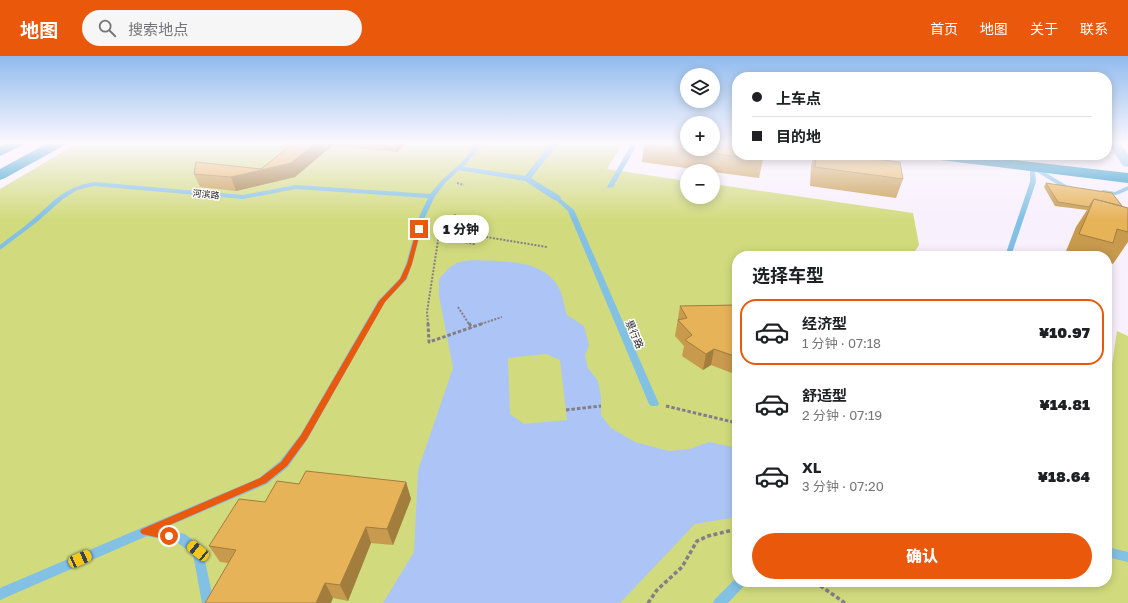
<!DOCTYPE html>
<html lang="zh">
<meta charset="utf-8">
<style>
body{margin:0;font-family:"Golos Text","Noto Sans SC",sans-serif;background:#f6f6f6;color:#202124;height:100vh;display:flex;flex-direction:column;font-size:15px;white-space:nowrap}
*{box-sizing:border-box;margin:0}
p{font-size:13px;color:#757577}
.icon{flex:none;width:22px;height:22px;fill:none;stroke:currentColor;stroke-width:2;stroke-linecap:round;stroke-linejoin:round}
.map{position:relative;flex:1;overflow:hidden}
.details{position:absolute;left:732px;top:195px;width:380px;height:336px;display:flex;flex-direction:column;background:#fff;border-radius:16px;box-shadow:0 2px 10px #0003}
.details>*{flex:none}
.banner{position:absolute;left:732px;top:16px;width:380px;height:88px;border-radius:16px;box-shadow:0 2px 10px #0003;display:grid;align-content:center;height:88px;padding:0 20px;background:#fff}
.fabs{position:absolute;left:680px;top:12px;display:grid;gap:8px}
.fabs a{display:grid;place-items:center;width:40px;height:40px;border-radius:50%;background:#fff;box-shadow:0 2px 10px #0003;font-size:20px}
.end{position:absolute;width:18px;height:18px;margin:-9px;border:5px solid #ea580c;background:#fff;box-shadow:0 0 0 2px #fff}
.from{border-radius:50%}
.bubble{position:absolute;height:28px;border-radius:14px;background:#fff;box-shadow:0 2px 10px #0003;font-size:13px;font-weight:800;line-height:28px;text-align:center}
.car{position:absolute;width:12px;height:24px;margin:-12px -6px;border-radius:5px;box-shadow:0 0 3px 1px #0007;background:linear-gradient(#f5c518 24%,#345 0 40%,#f5c518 0 76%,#345 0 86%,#f5c518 0)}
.banner b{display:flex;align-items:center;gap:14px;height:38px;font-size:15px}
.banner b+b{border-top:1px solid #e0e0e0}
.banner i{width:10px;height:10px;background:#202124}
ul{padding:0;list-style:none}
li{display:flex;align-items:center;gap:12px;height:66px;margin:0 8px 6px;padding:0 12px;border:2px solid transparent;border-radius:16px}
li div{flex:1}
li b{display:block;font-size:15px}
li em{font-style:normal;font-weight:800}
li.on{border-color:#ea580c}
li>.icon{width:36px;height:36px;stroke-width:1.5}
h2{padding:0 20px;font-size:18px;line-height:48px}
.cta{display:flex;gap:8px;margin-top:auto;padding:8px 20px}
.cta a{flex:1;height:46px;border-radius:24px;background:#ea580c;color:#fff;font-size:16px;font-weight:800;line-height:46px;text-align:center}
header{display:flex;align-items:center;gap:24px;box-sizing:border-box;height:56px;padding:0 20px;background:#ea580c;color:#fff}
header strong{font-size:19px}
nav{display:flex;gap:22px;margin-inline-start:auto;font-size:14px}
.search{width:280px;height:36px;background:#f6f6f6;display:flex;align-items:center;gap:10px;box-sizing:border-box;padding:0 14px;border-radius:22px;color:#757577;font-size:15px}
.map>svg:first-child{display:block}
.green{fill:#d1db7d}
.water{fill:#acc5f6;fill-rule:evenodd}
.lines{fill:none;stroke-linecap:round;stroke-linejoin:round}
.path-far2{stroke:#837e87;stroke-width:2;stroke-dasharray:2 1.5;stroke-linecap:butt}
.path-far1{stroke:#837e87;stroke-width:3;stroke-dasharray:3.5 2;stroke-linecap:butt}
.path{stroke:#837e87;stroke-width:3.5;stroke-dasharray:4 2.5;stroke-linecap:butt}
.service{fill:#82c0e4;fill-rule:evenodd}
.pedestrian{fill:#82c0e4;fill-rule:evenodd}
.tertiary{fill:#82c0e4;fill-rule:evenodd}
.primary{fill:#178fc4;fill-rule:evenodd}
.trunk{fill:#1886b6;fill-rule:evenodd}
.wall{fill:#c79a4d}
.shaded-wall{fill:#a27d3e}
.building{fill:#e7b359;stroke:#a27d3e}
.route{fill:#ea580c}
.labels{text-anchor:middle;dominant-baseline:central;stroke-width:3;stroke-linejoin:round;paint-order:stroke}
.far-street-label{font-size:9px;fill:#1a171d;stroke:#fff}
.street-label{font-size:10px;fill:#1a171d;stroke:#fff}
</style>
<header>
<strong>地图</strong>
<div class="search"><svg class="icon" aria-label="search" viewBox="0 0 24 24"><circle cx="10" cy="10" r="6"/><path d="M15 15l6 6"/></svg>搜索地点</div>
<nav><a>首页</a><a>地图</a><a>关于</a><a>联系</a></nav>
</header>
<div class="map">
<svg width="1128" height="547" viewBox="0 0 1128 547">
<rect width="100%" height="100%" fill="#f8f0fd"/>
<path class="green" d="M 78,87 L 623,87 L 607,113 L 687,125 L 687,141 L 713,141 L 713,128 L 913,157 L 919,189 L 912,200 L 737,200 L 737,526 L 1107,526 L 1107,341 L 1117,275 L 1128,280 L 1128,547 L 0,547 L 0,133 Z"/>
<path class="water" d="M 474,204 C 503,206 543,202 559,232 C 563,240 564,250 567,259 L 584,270 L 589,289 L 585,300 L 588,312 L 598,325 L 601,341 L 601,359 L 611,372 L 635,386 L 669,395 L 690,393 L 709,386 L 737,392 L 737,461 L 695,468 L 620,547 L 383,547 L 414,496 L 418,414 L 453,312 L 439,240 L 439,223 C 451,209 455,205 474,204 ZM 546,298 L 560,304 L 567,364 L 524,368 L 510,358 L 508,302 Z"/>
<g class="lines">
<path class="path-far2" d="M 457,127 L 464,129
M 452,184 L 474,188 L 480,180 L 547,191
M 458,251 L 469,268
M 428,268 L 427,256 L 441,165 L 444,162 L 456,159
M 481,268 L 502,261"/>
<path class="path-far1" d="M 428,267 L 429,286 L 484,267
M 469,267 L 472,272
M 666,350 L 737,367
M 566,354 L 601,350"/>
<path class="path" d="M 815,526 L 845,547
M 648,547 L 657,534 L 682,511 L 697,485 L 708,480 L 737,473"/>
<path class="service" d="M 477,87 L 483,87 L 467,107 L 446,126 L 435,140 L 425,161 L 412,208 L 407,223 L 385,246 L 307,384 L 288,411 L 267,428 L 162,473 L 185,478 L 202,491 L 214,547 L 202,547 L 193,498 L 178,487 L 147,480 L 0,544 L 0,532 L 259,422 L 280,405 L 301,378 L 378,245 L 400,222 L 406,208 L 419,161 L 428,142 L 296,133 L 243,143 L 94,130 L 77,134 L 63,143 L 37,166 L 0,194 L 0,189 C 11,180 22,173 32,164 C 55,145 62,132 94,126 L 243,139 L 296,129 L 430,138 L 442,124 L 463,105 Z
M 632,87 L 638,87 L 613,131 L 608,132 L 607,131 Z
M 1030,110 L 1034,110 L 1066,129 L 1076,132 L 1073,134 L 1062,131 L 1035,115 L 1036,126 L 1011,200 L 1005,200 L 1030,126 Z
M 1128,130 L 1128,134 C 1119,139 1109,142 1100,136 L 1103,134 L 1115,136 Z
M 557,140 L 574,154 L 659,348 L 657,350 L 651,350 L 649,348 L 568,155 L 555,143 L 555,141 Z
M 1107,491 L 1128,496 L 1128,506 L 1107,501 Z
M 737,521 L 737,526 L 746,526 L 744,530 L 728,547 L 713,547 L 715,543 Z"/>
<path class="pedestrian" d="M 551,87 L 559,87 L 531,122 L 560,140 L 561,142 L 560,144 L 554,144 L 525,125 L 458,114 L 454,112 L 458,110 L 525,120 Z"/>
<path class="tertiary" d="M 1108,87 L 1120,87 L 1128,98 L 1128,111 L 1123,110 Z"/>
<path class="primary" d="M 48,87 L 65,87 L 63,90 L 5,122 L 0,124 L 0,113 Z
M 925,99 L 970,99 L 1128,117 L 1128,127 L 932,103 L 927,102 Z"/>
<path class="trunk" d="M 6,87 L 23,87 L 21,90 L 0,100 L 0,90 Z"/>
</g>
<path class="wall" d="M 294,87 L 406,87 L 397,96 L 335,90 L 334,88 L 295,121 L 236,135 L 200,131 L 194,118 L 261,113 Z
M 644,88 L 764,99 L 759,122 L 713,116 L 713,115 L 708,115 L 642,106 Z
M 814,99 L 847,99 L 847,100 L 903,123 L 896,142 L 810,130 L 811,110 Z
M 1046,127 L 1128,152 L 1128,186 L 1113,208 L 1107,206 L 1107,200 L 1064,200 L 1076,171 L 1087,154 L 1055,150 L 1044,131 Z
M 737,249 L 737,319 L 711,309 L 703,314 L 682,300 L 684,290 L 675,280 L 680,250 Z
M 406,426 L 411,443 L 393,489 L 371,487 L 348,545 L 333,542 L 228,507 L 220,506 L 209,490 L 265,446 L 299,428 Z"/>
<path class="shaded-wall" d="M 316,87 L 334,87 L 334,88 L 295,121 L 236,135 L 231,121 L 291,107 Z
M 395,87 L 406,87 L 397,96 Z
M 714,293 L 711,309 L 703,314 L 706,298 Z
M 406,426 L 411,443 L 393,489 L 387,473 Z
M 366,471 L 371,487 L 348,545 L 340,529 Z
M 325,527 L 333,542 L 331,547 L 316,547 Z"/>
<path class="building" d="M 294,87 L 316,87 L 291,107 L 231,121 L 194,118 L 196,106 L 261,113 Z
M 644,87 L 687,87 L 687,93 L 713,93 L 713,87 L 737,87 L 737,99 L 764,99 L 763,104 L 644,88 Z
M 816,99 L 847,99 L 847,100 L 900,106 L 903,123 L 815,111 Z
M 1046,127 L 1112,137 L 1122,150 L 1094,143 L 1089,151 L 1058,146 Z
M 1094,143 L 1128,152 L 1128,176 L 1117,173 L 1113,187 L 1079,178 Z
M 737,249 L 737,301 L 714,293 L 706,298 L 685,284 L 692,279 L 678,264 L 687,262 L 680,250 Z
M 306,415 L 406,426 L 387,473 L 366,471 L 340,529 L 325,527 L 316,547 L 205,547 L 236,494 L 209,490 L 239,443 L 265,446 L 277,425 L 299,428 Z"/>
<linearGradient id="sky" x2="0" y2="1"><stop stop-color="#90bbee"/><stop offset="0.53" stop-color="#fcf8fe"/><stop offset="1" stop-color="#fcf8fe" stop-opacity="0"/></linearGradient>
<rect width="1128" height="164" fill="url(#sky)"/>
<path class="route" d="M 417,172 L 421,173 L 412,208 L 406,223 L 385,246 L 307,383 L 287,410 L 266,427 L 158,474 L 172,477 L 173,480 L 172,483 L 169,484 L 142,478 L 140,475 L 142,473 L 260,422 L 281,406 L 301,379 L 379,245 L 400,223 L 407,208 Z"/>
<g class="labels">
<g class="far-street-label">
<text transform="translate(206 138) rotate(5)">河滨路</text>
</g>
<g class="street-label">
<text transform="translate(635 278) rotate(67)">景行路</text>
</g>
</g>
</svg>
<div class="fabs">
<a><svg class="icon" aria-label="layers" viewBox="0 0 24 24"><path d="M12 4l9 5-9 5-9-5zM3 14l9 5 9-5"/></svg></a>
<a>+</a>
<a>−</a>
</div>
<i class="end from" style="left:169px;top:480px"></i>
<i class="end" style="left:419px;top:173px"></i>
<div class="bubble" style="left:433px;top:159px;width:56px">1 分钟</div>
<i class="car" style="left:198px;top:495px;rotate:309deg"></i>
<i class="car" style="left:80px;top:503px;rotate:66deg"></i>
<div class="banner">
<b><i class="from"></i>上车点</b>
<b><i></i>目的地</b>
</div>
<section class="details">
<h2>选择车型</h2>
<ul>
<li class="on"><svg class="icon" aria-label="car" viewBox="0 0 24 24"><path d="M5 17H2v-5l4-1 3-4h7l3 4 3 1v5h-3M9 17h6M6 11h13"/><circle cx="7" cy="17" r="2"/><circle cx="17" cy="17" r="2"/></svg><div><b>经济型</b><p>1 分钟 · 07:18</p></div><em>¥10.97</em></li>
<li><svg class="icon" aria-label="car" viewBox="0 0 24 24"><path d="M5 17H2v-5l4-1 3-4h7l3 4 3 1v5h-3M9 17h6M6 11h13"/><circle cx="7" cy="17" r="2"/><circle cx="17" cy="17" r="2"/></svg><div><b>舒适型</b><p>2 分钟 · 07:19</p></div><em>¥14.81</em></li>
<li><svg class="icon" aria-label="car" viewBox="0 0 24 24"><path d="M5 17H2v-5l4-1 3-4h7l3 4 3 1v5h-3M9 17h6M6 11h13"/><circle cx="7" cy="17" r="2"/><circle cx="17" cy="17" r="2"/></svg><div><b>XL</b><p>3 分钟 · 07:20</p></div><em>¥18.64</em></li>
</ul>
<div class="cta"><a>确认</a></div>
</section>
</div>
